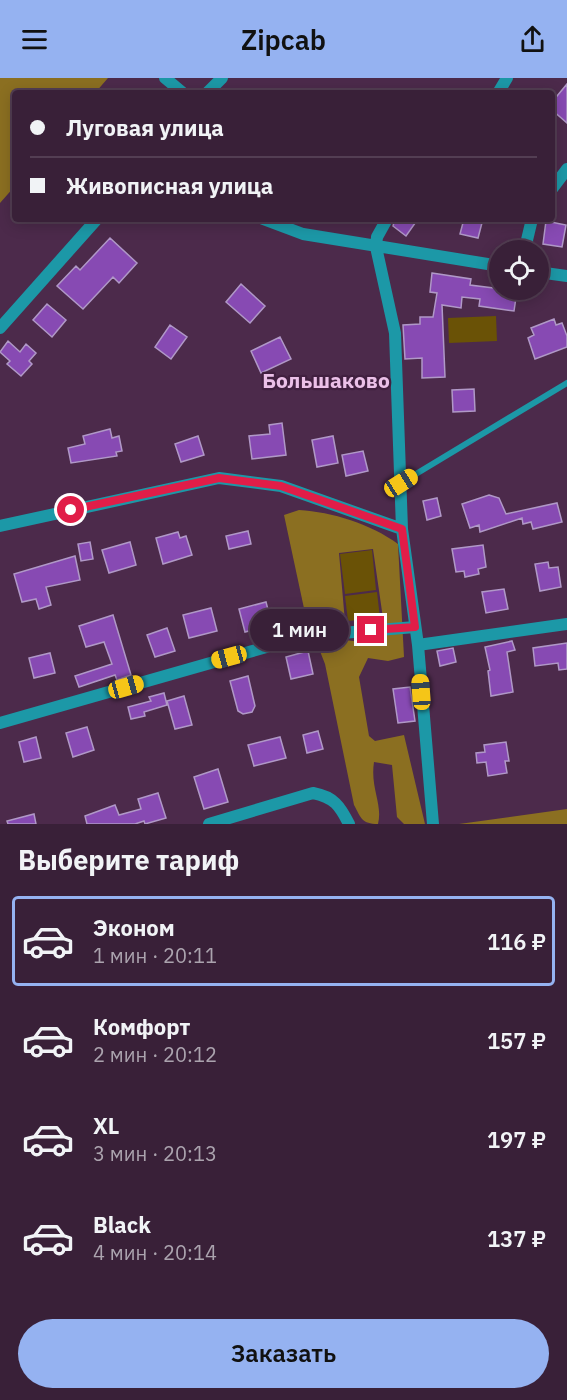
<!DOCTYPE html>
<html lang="ru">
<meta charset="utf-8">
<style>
body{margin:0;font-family:"IBM Plex Sans",sans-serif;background:#402840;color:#f1f3f6;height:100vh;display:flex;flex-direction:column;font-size:22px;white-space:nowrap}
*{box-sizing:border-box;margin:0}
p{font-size:20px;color:#aba3ae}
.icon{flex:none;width:33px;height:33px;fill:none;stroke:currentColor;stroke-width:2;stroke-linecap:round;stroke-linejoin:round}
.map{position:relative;height:746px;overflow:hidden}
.panel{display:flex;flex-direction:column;background:#392038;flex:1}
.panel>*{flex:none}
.banner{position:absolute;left:12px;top:12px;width:543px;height:132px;border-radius:6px;box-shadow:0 3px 15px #0003,0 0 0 2px #533e53;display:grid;align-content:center;height:132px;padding:0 18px;background:#392038}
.fabs{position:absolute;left:489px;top:162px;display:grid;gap:12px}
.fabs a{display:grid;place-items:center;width:60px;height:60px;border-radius:50%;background:#392038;box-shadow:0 3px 15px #0003,0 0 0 2px #533e53;font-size:30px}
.end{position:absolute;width:27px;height:27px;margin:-14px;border:8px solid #e11d48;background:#fff;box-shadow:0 0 0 3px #fff}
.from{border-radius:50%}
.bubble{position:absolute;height:42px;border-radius:21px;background:#392038;box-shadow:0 3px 15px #0003,0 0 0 2px #533e53;font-size:20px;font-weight:600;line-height:42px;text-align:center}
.car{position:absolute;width:18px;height:36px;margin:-18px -9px;border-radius:8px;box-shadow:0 0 4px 2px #0007;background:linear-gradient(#f5c518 24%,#345 0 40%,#f5c518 0 76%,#345 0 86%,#f5c518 0)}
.banner b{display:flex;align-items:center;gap:21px;height:57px;font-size:22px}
.banner b+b{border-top:2px solid #533e53}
.banner i{width:15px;height:15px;background:#f1f3f6}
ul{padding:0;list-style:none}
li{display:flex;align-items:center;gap:18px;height:90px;margin:0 12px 9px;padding:0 6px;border:3px solid transparent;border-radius:6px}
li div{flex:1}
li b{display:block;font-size:22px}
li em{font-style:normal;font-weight:600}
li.active{border-color:#95b2f1}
li>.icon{width:54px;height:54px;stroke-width:1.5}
h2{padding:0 18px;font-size:27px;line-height:72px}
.cta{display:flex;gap:12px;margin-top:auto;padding:12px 18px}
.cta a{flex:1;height:69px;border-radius:36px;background:#95b2f1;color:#111;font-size:24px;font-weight:600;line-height:69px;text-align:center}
header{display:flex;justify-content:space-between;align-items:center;height:78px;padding:0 18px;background:#95b2f1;color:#111;font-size:27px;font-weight:600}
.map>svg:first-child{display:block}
.green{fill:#6a5206}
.forest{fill:#8b6f21}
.building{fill:#874ab3;stroke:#b098c7;stroke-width:1.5}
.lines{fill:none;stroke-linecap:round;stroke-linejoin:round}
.service{stroke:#1c98a7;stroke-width:6}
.minor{stroke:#1c98a7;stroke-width:12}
.route{stroke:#e11d48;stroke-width:8}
.labels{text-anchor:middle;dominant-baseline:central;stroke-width:4.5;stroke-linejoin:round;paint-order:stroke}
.quarter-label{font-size:21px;font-weight:bold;fill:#ebc0e8;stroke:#412040}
</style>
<header><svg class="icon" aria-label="menu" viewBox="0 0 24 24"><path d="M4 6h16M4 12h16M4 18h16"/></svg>Zipcab<svg class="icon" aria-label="share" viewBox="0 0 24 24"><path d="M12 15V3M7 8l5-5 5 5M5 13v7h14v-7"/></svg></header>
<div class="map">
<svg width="567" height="746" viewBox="0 0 567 746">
<rect width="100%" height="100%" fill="#4c2a4b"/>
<path class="green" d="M 496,238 L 497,263 L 449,265 L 448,240 Z
M 372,472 L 376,512 L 345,516 L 340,476 Z
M 377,514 L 380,540 L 348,543 L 345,518 Z"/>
<path class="forest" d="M 0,0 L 108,0 L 95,15 L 15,15 L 15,108 L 0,125 Z
M 299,432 C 332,434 371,446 398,466 L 404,579 L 388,583 L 368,580 L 359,599 L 369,658 L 375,663 L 404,657 L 425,746 L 404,746 L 397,739 L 392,687 L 374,684 C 370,710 383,726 378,746 C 362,746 361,740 354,727 L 325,586 L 316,563 L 335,561 L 381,566 L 386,561 L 373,471 L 339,475 L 345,544 L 308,549 L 284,437 Z
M 567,731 L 567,746 L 459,746 Z"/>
<path class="building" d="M 567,6 L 567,45 L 552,32 L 552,24 Z
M 395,141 L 418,141 L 406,158 L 393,148 Z
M 464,141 L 483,141 L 478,160 L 460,156 Z
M 546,143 L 566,147 L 562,169 L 543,166 Z
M 110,160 L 137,185 L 119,205 L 113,199 L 83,231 L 57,208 L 76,188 L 80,192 Z
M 432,195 L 471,201 L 470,207 L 517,213 L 514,233 L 479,228 L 480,221 L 462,219 L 461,230 L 442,227 L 445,299 L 422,300 L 422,280 L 405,281 L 403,247 L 420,246 L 420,239 L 433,239 L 437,215 L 430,214 Z
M 241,206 L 265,228 L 250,245 L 226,224 Z
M 47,226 L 66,242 L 52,259 L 33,242 Z
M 554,241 L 556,247 L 562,245 L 567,258 L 567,269 L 535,281 L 528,260 L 534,257 L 531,250 Z
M 170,247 L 187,259 L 171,281 L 155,269 Z
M 280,259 L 291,281 L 261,295 L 251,273 Z
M 8,263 L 20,274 L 26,266 L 36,275 L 29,283 L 32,286 L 21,298 L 7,286 L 10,283 L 0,274 Z
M 474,311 L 475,333 L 453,334 L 452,312 Z
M 282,345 L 286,377 L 252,381 L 249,358 L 270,356 L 269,347 Z
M 110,351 L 112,360 L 119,358 L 122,373 L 116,374 L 117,378 L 71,385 L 68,370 L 85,366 L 83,358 Z
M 198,358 L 204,377 L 181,384 L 175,366 Z
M 333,358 L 338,385 L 317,389 L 312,362 Z
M 363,373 L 368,393 L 346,398 L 342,377 Z
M 489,417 L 499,420 L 506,436 L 557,425 L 562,444 L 533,451 L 531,444 L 523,446 L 522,440 L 480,454 L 479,447 L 470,450 L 462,426 Z
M 437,420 L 441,438 L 427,442 L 423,423 Z
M 248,453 L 251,466 L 229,471 L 226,458 Z
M 178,454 L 180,460 L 186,458 L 192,477 L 163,486 L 156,460 Z
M 90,464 L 93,481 L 81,483 L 78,466 Z
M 130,464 L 136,487 L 109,495 L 102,472 Z
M 483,467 L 486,489 L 478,491 L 479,496 L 465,499 L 464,493 L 456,494 L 452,471 Z
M 75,478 L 80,502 L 46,509 L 51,527 L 39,531 L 36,521 L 22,524 L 14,496 Z
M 548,484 L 549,490 L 558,489 L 561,509 L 540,513 L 535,486 Z
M 504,511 L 508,531 L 486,535 L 482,514 Z
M 266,524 L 272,547 L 245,554 L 239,531 Z
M 211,530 L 217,553 L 189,560 L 183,537 Z
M 113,537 L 131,597 L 117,602 L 115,597 L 79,609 L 75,598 L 112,586 L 104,564 L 86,569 L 79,548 Z
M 167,550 L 175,573 L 155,579 L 147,557 Z
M 512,563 L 515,572 L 507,574 L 513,614 L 491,618 L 488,593 L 490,592 L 485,569 Z
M 567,565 L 567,591 L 559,592 L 558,585 L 535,588 L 533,570 Z
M 453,570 L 456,584 L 440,588 L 437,573 Z
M 308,573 L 313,596 L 291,601 L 286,579 Z
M 50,575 L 55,595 L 34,600 L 29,580 Z
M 248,598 L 255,628 L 252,634 L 243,636 L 238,633 L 230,603 Z
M 410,609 L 415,643 L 398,645 L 393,611 Z
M 164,615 L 167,627 L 144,634 L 145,638 L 131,641 L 128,629 L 151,623 L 149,619 Z
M 184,618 L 192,647 L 175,651 L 167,623 Z
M 87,649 L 94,672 L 73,679 L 66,655 Z
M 318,653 L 323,671 L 307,675 L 303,657 Z
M 36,659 L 41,680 L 24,684 L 19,664 Z
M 280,659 L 286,680 L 254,688 L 248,667 Z
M 506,664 L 509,683 L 505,683 L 507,695 L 488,698 L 486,684 L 477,685 L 476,675 L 485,674 L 484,667 Z
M 218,691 L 228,724 L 204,731 L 194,699 Z
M 158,715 L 166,740 L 145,746 L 144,743 L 135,746 L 87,746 L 85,738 L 115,727 L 119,737 L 141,731 L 138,721 Z
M 34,736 L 36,746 L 8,746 L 7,743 Z"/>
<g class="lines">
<path class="service" d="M 401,405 L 567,305"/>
<path class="minor" d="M 165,0 L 183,15
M 207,15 L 222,0
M 498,15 L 507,0
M 552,111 L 567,91
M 263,141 L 303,156 L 500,188
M 387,141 L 377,159 L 376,169 L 395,255 L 402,451 L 418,567 L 433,746
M 528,172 L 527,162 L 532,141
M 538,194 L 567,198
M 0,250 L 97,141
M 0,448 L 219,400 L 281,408 L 402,451
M 418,567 L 567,546
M 0,645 L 305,558 L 415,549
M 209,746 L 313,715 C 334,719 340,728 349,746"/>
</g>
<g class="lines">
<path class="route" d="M 71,432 L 219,400 L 281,408 L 402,451 L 415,549 L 371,552"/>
</g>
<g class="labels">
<g class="quarter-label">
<text x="326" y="302">Большаково</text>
</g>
</g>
</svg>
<div class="fabs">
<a><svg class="icon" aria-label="locate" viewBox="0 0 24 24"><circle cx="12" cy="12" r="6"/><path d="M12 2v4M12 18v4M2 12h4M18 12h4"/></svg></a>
</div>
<i class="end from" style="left:71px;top:432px"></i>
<i class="end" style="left:371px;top:552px"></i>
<div class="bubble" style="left:250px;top:531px;width:99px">1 мин</div>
<i class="car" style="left:401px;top:405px;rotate:58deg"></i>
<i class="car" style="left:229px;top:579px;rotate:255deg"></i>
<i class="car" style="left:126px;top:609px;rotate:74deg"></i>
<i class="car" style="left:421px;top:614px;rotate:356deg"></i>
<div class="banner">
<b><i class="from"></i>Луговая улица</b>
<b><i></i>Живописная улица</b>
</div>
</div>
<section class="panel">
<h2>Выберите тариф</h2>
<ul>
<li class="active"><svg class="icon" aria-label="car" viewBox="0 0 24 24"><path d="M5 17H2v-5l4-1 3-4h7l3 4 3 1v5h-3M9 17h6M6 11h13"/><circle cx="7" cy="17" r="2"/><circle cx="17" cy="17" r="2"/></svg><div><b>Эконом</b><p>1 мин · 20:11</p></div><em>116 ₽</em></li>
<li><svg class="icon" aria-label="car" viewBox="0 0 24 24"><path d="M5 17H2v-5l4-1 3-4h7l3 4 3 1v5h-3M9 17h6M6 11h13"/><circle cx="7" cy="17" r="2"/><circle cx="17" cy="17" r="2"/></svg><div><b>Комфорт</b><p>2 мин · 20:12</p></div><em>157 ₽</em></li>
<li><svg class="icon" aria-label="car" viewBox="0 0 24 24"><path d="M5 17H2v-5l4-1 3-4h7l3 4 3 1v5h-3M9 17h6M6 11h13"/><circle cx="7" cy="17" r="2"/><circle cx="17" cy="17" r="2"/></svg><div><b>XL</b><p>3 мин · 20:13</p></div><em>197 ₽</em></li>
<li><svg class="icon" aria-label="car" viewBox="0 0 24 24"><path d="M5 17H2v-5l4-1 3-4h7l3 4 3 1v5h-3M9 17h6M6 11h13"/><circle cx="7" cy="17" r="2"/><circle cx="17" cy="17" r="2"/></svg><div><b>Black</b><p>4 мин · 20:14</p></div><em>137 ₽</em></li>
</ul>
<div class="cta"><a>Заказать</a></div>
</section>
